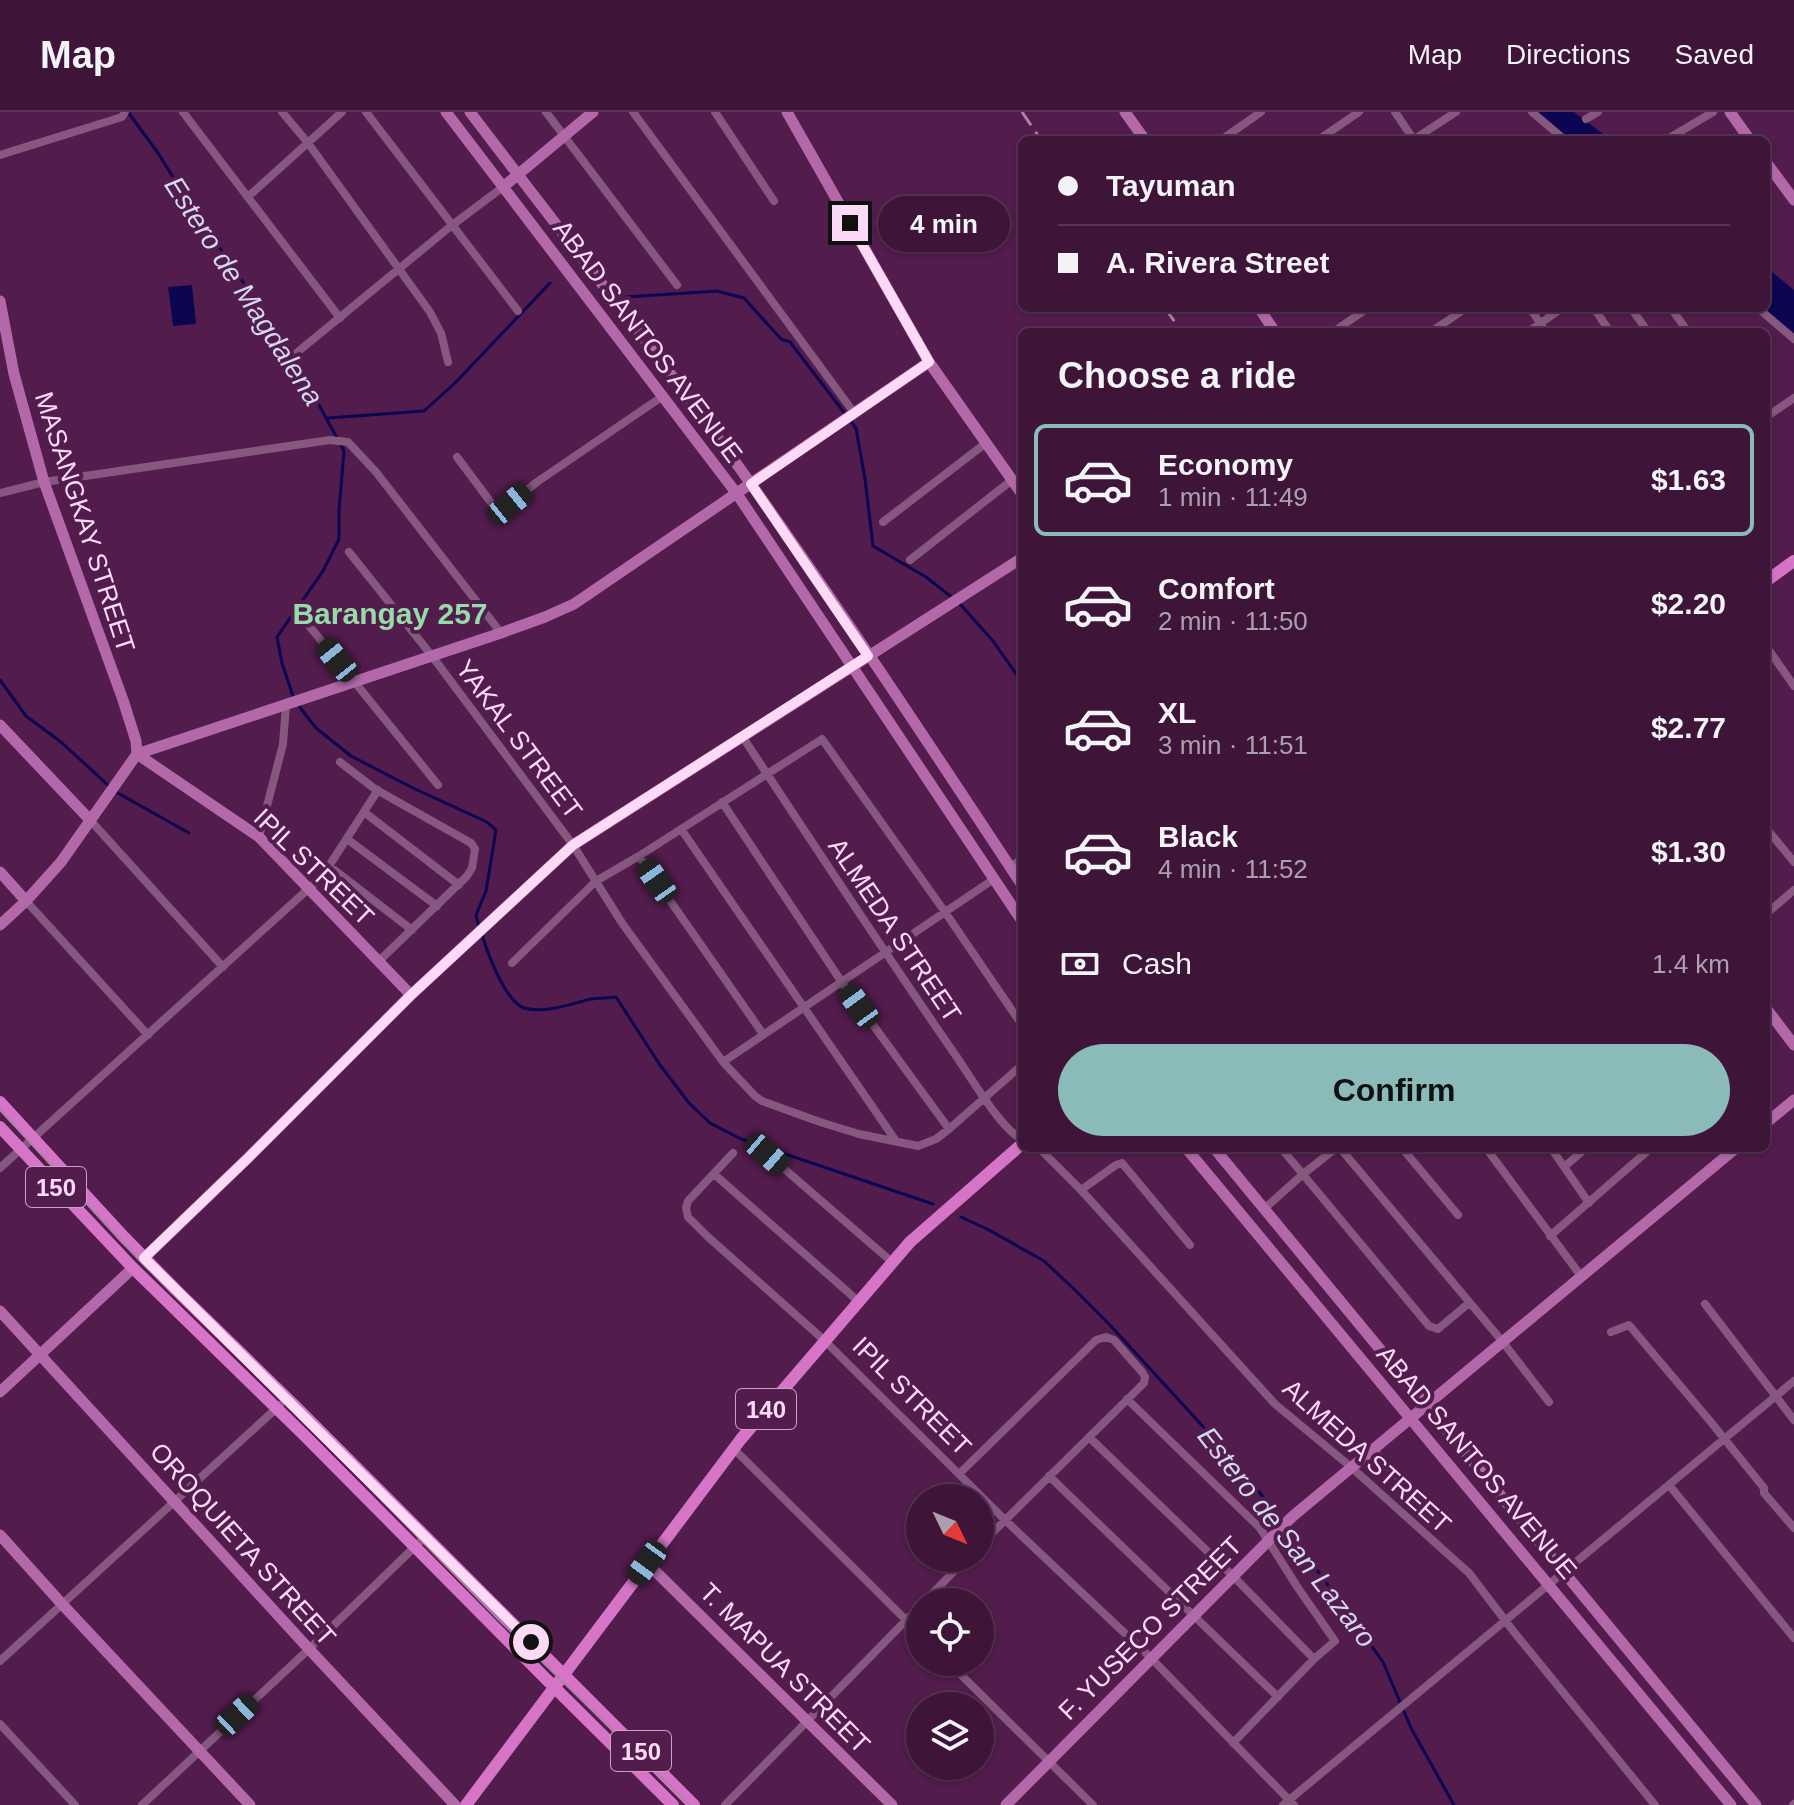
<!DOCTYPE html>
<meta charset="utf-8">
<style>
body{margin:0;font-family:Arial,sans-serif;background:#492244;color:#f1f3f6;height:100vh;display:flex;flex-direction:column;font-size:30px;white-space:nowrap}
*{box-sizing:border-box;margin:0}
p{font-size:26px;color:#ad9fae}
.icon{flex:none;width:44px;height:44px;fill:none;stroke:currentColor;stroke-width:2;stroke-linecap:round;stroke-linejoin:round}
.map{position:relative;flex:1;overflow:hidden}
.sheet{position:absolute;left:1018px;top:216px;width:752px;height:824px;display:flex;flex-direction:column;background:#3e1539;border-radius:12px;box-shadow:0 2px 6px #0004,0 0 0 2px #573453}
.sheet>*{flex:none}
.banner{position:absolute;left:1018px;top:24px;width:752px;height:176px;border-radius:12px;box-shadow:0 2px 6px #0004,0 0 0 2px #573453;display:grid;align-content:center;height:176px;padding:0 40px;background:#3e1539}
.needle{width:52px;rotate:133deg}
.fabs{position:absolute;left:906px;top:1372px;display:grid;gap:16px}
.fabs a{display:grid;place-items:center;width:88px;height:88px;border-radius:50%;background:#3e1539;box-shadow:0 2px 6px #0004,0 0 0 2px #573453;font-size:40px}
.end{position:absolute;width:36px;height:36px;margin:-18px;border:10px solid #fcdaf6;background:#111;box-shadow:0 0 0 4px #111}
.from{border-radius:50%}
.bubble{position:absolute;height:56px;border-radius:28px;background:#3e1539;box-shadow:0 2px 6px #0004,0 0 0 2px #573453;font-size:26px;font-weight:600;line-height:56px;text-align:center}
.car{position:absolute;width:24px;height:48px;margin:-24px -12px;border-radius:10px;box-shadow:0 0 6px 2px #0007;background:linear-gradient(#222 24%,#8ab4d8 0 40%,#222 0 76%,#8ab4d8 0 86%,#222 0)}
.banner b{display:flex;align-items:center;gap:28px;height:76px;font-size:30px}
.banner b+b{border-top:2px solid #573453}
.banner i{width:20px;height:20px;background:#f1f3f6}
ul{padding:0;list-style:none}
li{display:flex;align-items:center;gap:24px;height:112px;margin:0 16px 12px;padding:0 24px;border:4px solid transparent;border-radius:12px}
li div{flex:1}
li b{display:block;font-size:30px}
li em{font-style:normal;font-weight:600}
li.current{border-color:#8bbbb9}
li>.icon{width:72px;height:72px;stroke-width:1.5}
h2{padding:0 40px;font-size:36px;line-height:96px}
.pay{display:flex;align-items:center;gap:20px;height:88px;padding:0 40px;font-size:30px}
.pay p{margin-inline-start:auto}
.cta{display:flex;gap:16px;margin-top:auto;padding:16px 40px}
.cta a{flex:1;height:92px;border-radius:48px;background:#8bbbb9;color:#111;font-size:32px;font-weight:600;line-height:92px;text-align:center}
header{display:flex;align-items:center;gap:48px;box-sizing:border-box;height:112px;padding:0 40px;background:#3e1539;border-bottom:2px solid #573453}
header strong{font-size:38px}
nav{display:flex;gap:44px;margin-inline-start:auto;font-size:28px}
.map>svg:first-child{display:block}
.water{fill:#0c0551}
.lines{fill:none;stroke-linecap:round;stroke-linejoin:round}
.stream{stroke:#0c0551;stroke-width:3}
.street{stroke:#87587f;stroke-width:8}
.secondary{stroke:#b369a9;stroke-width:11}
.primary{stroke:#d675c8;stroke-width:12}
.tram{stroke:#ad82a7;stroke-width:2}
.rail{stroke:#ad82a7;stroke-width:3;stroke-dasharray:16 8;stroke-linecap:butt}
.route{stroke:#fcdaf6;stroke-width:10}
.labels{text-anchor:middle;dominant-baseline:central;stroke-width:8;stroke-linejoin:round;paint-order:stroke}
.shield{fill:#521c4c;stroke:#c9a1c3;stroke-width:2}
.shield-label{font-size:24px;font-weight:bold;fill:#fcdaf6}
.street-label{font-size:26px;fill:#fcdaf6;stroke:#521c4c}
.water-label{font-size:28px;font-style:italic;fill:#d3daf0;stroke:#521c4c}
.quarter-label{font-size:30px;font-weight:bold;fill:#96dca9;stroke:#521c4c}
</style>
<header>
<strong>Map</strong>
<nav><a>Map</a><a>Directions</a><a>Saved</a></nav>
</header>
<div class="map">
<svg width="1794" height="1693" viewBox="0 0 1794 1693">
<rect width="100%" height="100%" fill="#521c4c"/>
<path class="water" d="M 1537,0 L 1574,0 L 1611,28 L 1570,28 Z
M 1766,155 L 1794,178 L 1794,221 L 1762,196 L 1766,196 Z
M 192,173 L 196,212 L 173,214 L 168,175 Z"/>
<g class="lines">
<path class="stream" d="M 128,0 L 158,41 L 186,86 L 289,238 L 337,326
M 626,185 L 717,179 L 744,186 L 781,227 L 790,230 L 856,316 L 865,367 L 873,434 L 926,465 L 954,487
M 328,306 L 424,299 L 455,271 L 550,171
M 960,492 L 993,529 L 1022,570
M 0,568 L 26,604 L 61,630 L 110,675
M 294,587 L 282,551 L 277,525 L 323,459 L 339,427 L 339,398 L 344,339 L 341,333
M 299,594 L 316,616 L 351,644 L 413,676 L 487,710 L 496,718 L 486,779 L 476,803 L 479,815
M 116,680 L 189,721
M 482,822 C 487,840 505,889 524,896 C 545,902 571,892 591,887 C 599,886 608,886 616,885 L 660,953 L 689,991 L 710,1011 L 741,1027 L 933,1092
M 961,1105 L 989,1118 L 1044,1149 L 1075,1178 L 1109,1212 L 1241,1356 L 1282,1410
M 1287,1416 L 1383,1550 L 1411,1616 L 1454,1693"/>
<path class="street" d="M 183,0 L 340,206
M 282,0 L 308,31 L 430,200 L 441,221 L 448,250
M 366,0 L 518,199
M 546,0 L 677,173
M 633,0 L 855,302
M 715,0 L 774,89
M 1395,0 L 1414,28
M 1532,0 L 1565,28
M 1586,7 L 1598,0
M 1221,28 L 1261,0
M 1318,28 L 1359,0
M 1413,28 L 1456,0
M 1666,28 L 1713,0
M 0,43 L 122,5 L 125,0
M 249,84 L 342,0
M 1530,196 L 1546,220
M 1594,196 L 1610,220
M 1631,196 L 1648,220
M 1671,196 L 1688,220
M 1758,196 L 1794,227
M 1333,220 L 1368,196
M 1431,220 L 1466,196
M 1528,220 L 1562,196
M 283,252 L 451,114 L 503,75
M 1766,305 L 1794,286
M 457,345 L 495,396 L 503,397 L 537,370 L 663,284
M 0,381 L 44,370 L 330,328 L 348,330 L 376,360 L 501,521
M 883,410 L 986,331
M 349,440 L 432,544 L 573,733 L 622,811 L 723,950 L 755,984 L 762,989 L 820,1010 L 859,1022 L 918,1034 L 936,1027 L 949,1017 L 1022,953
M 910,448 L 1012,368
M 302,505 L 438,673
M 1766,534 L 1794,574
M 742,624 C 812,730 882,837 954,941 C 969,962 1001,1018 1022,1027
M 340,650 L 375,677 L 471,731 L 475,737 L 472,756 L 467,764 L 379,849
M 722,690 L 841,869 L 949,1017
M 364,700 L 459,773
M 91,709 L 223,855
M 1766,716 L 1794,750
M 681,717 L 896,1029
M 259,725 L 283,632 L 286,593
M 347,727 L 437,794
M 639,744 L 763,922
M 329,754 L 412,818
M 1010,755 L 1022,747
M 26,789 L 148,923
M 1766,802 L 1794,778
M 512,851 L 596,769 L 639,744 L 822,627 L 945,800 L 1022,913
M 723,950 L 994,767
M 1039,1036 L 1081,1078 L 1275,1292 L 1351,1355 L 1469,1461 L 1514,1520 L 1655,1693
M 1281,1036 L 1429,1214 L 1438,1217 L 1469,1191
M 1340,1036 L 1502,1229 L 1549,1290
M 1402,1036 L 1458,1103
M 1486,1036 L 1581,1164
M 1551,1036 L 1589,1091
M 733,1041 L 688,1089 L 686,1096 L 688,1105 L 707,1124 L 825,1229 L 1005,1408 L 1151,1546 L 1294,1693
M 767,1042 L 892,1150
M 1564,1055 L 1586,1036
M 0,1056 L 316,770 L 329,754 L 378,678
M 714,1062 L 858,1189
M 1081,1078 L 1116,1053 L 1122,1051 L 1190,1133
M 1265,1096 L 1302,1063 L 1336,1036
M 1550,1124 L 1651,1036
M 1705,1192 L 1794,1308
M 1611,1220 L 1629,1213 L 1710,1309 L 1764,1376 L 1764,1381 L 1794,1416
M 1127,1287 L 1260,1416 L 1298,1476 L 1335,1529 L 1314,1547 L 1233,1631
M 1089,1325 L 1233,1464 L 1314,1547
M 733,1336 L 920,1522
M 1373,1337 L 1427,1399
M 959,1362 L 1096,1228 L 1106,1225 L 1114,1228 L 1142,1260 L 1145,1265 L 1144,1271 L 980,1433
M 1049,1364 L 1278,1585
M 1669,1373 L 1794,1526
M 924,1490 L 967,1446
M 0,1549 L 280,1293
M 948,1550 L 1093,1693
M 0,1612 L 75,1693
M 142,1693 L 309,1537 L 425,1425
M 725,1693 L 920,1494
M 1283,1693 L 1794,1269
M 1793,1693 L 1794,1692"/>
<path class="secondary" d="M 446,0 L 737,382 L 1022,809
M 470,0 C 564,124 661,245 751,372 C 844,503 933,638 1022,773
M 787,0 L 929,250 L 1022,382
M 1125,0 L 1145,28
M 1730,0 L 1750,28
M 1766,50 L 1794,88
M 503,75 L 593,0
M 0,189 L 14,262 L 44,370 L 123,588 L 136,629 L 137,642
M 1259,196 L 1275,220
M 0,613 L 91,709
M 137,642 L 259,725 L 411,883
M 0,760 L 26,789
M 0,813 L 26,789 L 61,750 L 137,642 L 501,521 L 545,505 L 574,492 L 929,250
M 1766,896 L 1794,933
M 1766,1011 L 1794,988
M 1186,1036 L 1731,1693
M 1214,1036 L 1756,1693
M 144,1146 L 248,1046 L 411,883 L 573,733 L 1022,446
M 0,1199 L 309,1537 L 455,1693
M 0,1280 L 133,1156
M 0,1423 L 61,1491 L 250,1693
M 647,1451 L 892,1693
M 1006,1693 L 1293,1404 L 1736,1036"/>
<path class="primary" d="M 1766,469 L 1794,449
M 0,990 L 124,1125 L 176,1178 L 295,1294 L 694,1693
M 0,1015 L 133,1156 L 306,1325 L 554,1575 L 673,1693
M 466,1693 L 741,1327 L 910,1130 L 1022,1032"/>
<path class="tram" d="M 0,998 L 144,1153 L 286,1290 L 498,1507 L 690,1693"/>
<path class="rail" d="M 1022,0 L 1041,28
M 1165,196 L 1182,220"/>
</g>
<g class="lines">
<path class="route" d="M 531,1530 L 144,1146 L 248,1046 L 411,883 L 573,733 L 868,544 L 751,372 L 929,250 L 850,111"/>
</g>
<g class="labels">
<g class="shield">
<rect x="26" y="1055" width="60" height="40" rx="6"/>
<rect x="736" y="1277" width="60" height="40" rx="6"/>
<rect x="611" y="1619" width="60" height="40" rx="6"/>
</g>
<g class="shield-label">
<text x="56" y="1075">150</text>
<text x="766" y="1297">140</text>
<text x="641" y="1639">150</text>
</g>
<g class="street-label">
<text transform="translate(648 229) rotate(53)">ABAD SANTOS AVENUE</text>
<text transform="translate(85 410) rotate(72)">MASANGKAY STREET</text>
<text transform="translate(519 627) rotate(53)">YAKAL STREET</text>
<text transform="translate(314 755) rotate(44)">IPIL STREET</text>
<text transform="translate(895 818) rotate(56)">ALMEDA STREET</text>
<text transform="translate(912 1284) rotate(45)">IPIL STREET</text>
<text transform="translate(1367 1344) rotate(42)">ALMEDA STREET</text>
<text transform="translate(1477 1350) rotate(50)">ABAD SANTOS AVENUE</text>
<text transform="translate(243 1432) rotate(48)">OROQUIETA STREET</text>
<text transform="translate(1150 1516) rotate(-45)">F. YUSECO STREET</text>
<text transform="translate(785 1556) rotate(45)">T. MAPUA STREET</text>
</g>
<g class="water-label">
<text transform="translate(244 179) rotate(57)">Estero de Magdalena</text>
<text transform="translate(1287 1425) rotate(52)">Estero de San Lazaro</text>
</g>
<g class="quarter-label">
<text x="390" y="501">Barangay 257</text>
</g>
</g>
</svg>
<div class="fabs">
<a><svg class="needle" viewBox="-14 -14 28 28"><path d="M0-13l5 13h-10z" fill="#e53935"/><path d="M0 13l5-13h-10z" fill="#ad9fae"/></svg></a>
<a><svg class="icon" aria-label="locate" viewBox="0 0 24 24"><circle cx="12" cy="12" r="6"/><path d="M12 2v4M12 18v4M2 12h4M18 12h4"/></svg></a>
<a><svg class="icon" aria-label="layers" viewBox="0 0 24 24"><path d="M12 4l9 5-9 5-9-5zM3 14l9 5 9-5"/></svg></a>
</div>
<i class="end from" style="left:531px;top:1530px"></i>
<i class="end" style="left:850px;top:111px"></i>
<div class="bubble" style="left:878px;top:84px;width:132px">4 min</div>
<i class="car" style="left:510px;top:392px;rotate:51deg"></i>
<i class="car" style="left:337px;top:548px;rotate:321deg"></i>
<i class="car" style="left:657px;top:769px;rotate:325deg"></i>
<i class="car" style="left:859px;top:894px;rotate:324deg"></i>
<i class="car" style="left:767px;top:1042px;rotate:131deg"></i>
<i class="car" style="left:647px;top:1451px;rotate:216deg"></i>
<i class="car" style="left:237px;top:1603px;rotate:47deg"></i>
<div class="banner">
<b><i class="from"></i>Tayuman</b>
<b><i></i>A. Rivera Street</b>
</div>
<section class="sheet">
<h2>Choose a ride</h2>
<ul>
<li class="current"><svg class="icon" aria-label="car" viewBox="0 0 24 24"><path d="M5 17H2v-5l4-1 3-4h7l3 4 3 1v5h-3M9 17h6M6 11h13"/><circle cx="7" cy="17" r="2"/><circle cx="17" cy="17" r="2"/></svg><div><b>Economy</b><p>1 min · 11:49</p></div><em>$1.63</em></li>
<li><svg class="icon" aria-label="car" viewBox="0 0 24 24"><path d="M5 17H2v-5l4-1 3-4h7l3 4 3 1v5h-3M9 17h6M6 11h13"/><circle cx="7" cy="17" r="2"/><circle cx="17" cy="17" r="2"/></svg><div><b>Comfort</b><p>2 min · 11:50</p></div><em>$2.20</em></li>
<li><svg class="icon" aria-label="car" viewBox="0 0 24 24"><path d="M5 17H2v-5l4-1 3-4h7l3 4 3 1v5h-3M9 17h6M6 11h13"/><circle cx="7" cy="17" r="2"/><circle cx="17" cy="17" r="2"/></svg><div><b>XL</b><p>3 min · 11:51</p></div><em>$2.77</em></li>
<li><svg class="icon" aria-label="car" viewBox="0 0 24 24"><path d="M5 17H2v-5l4-1 3-4h7l3 4 3 1v5h-3M9 17h6M6 11h13"/><circle cx="7" cy="17" r="2"/><circle cx="17" cy="17" r="2"/></svg><div><b>Black</b><p>4 min · 11:52</p></div><em>$1.30</em></li>
</ul>
<div class="pay"><svg class="icon" aria-label="cash" viewBox="0 0 24 24"><path d="M3 7h18v10H3z"/><circle cx="12" cy="12" r="2"/></svg>Cash<p>1.4 km</p></div>
<div class="cta"><a>Confirm</a></div>
</section>
</div>
